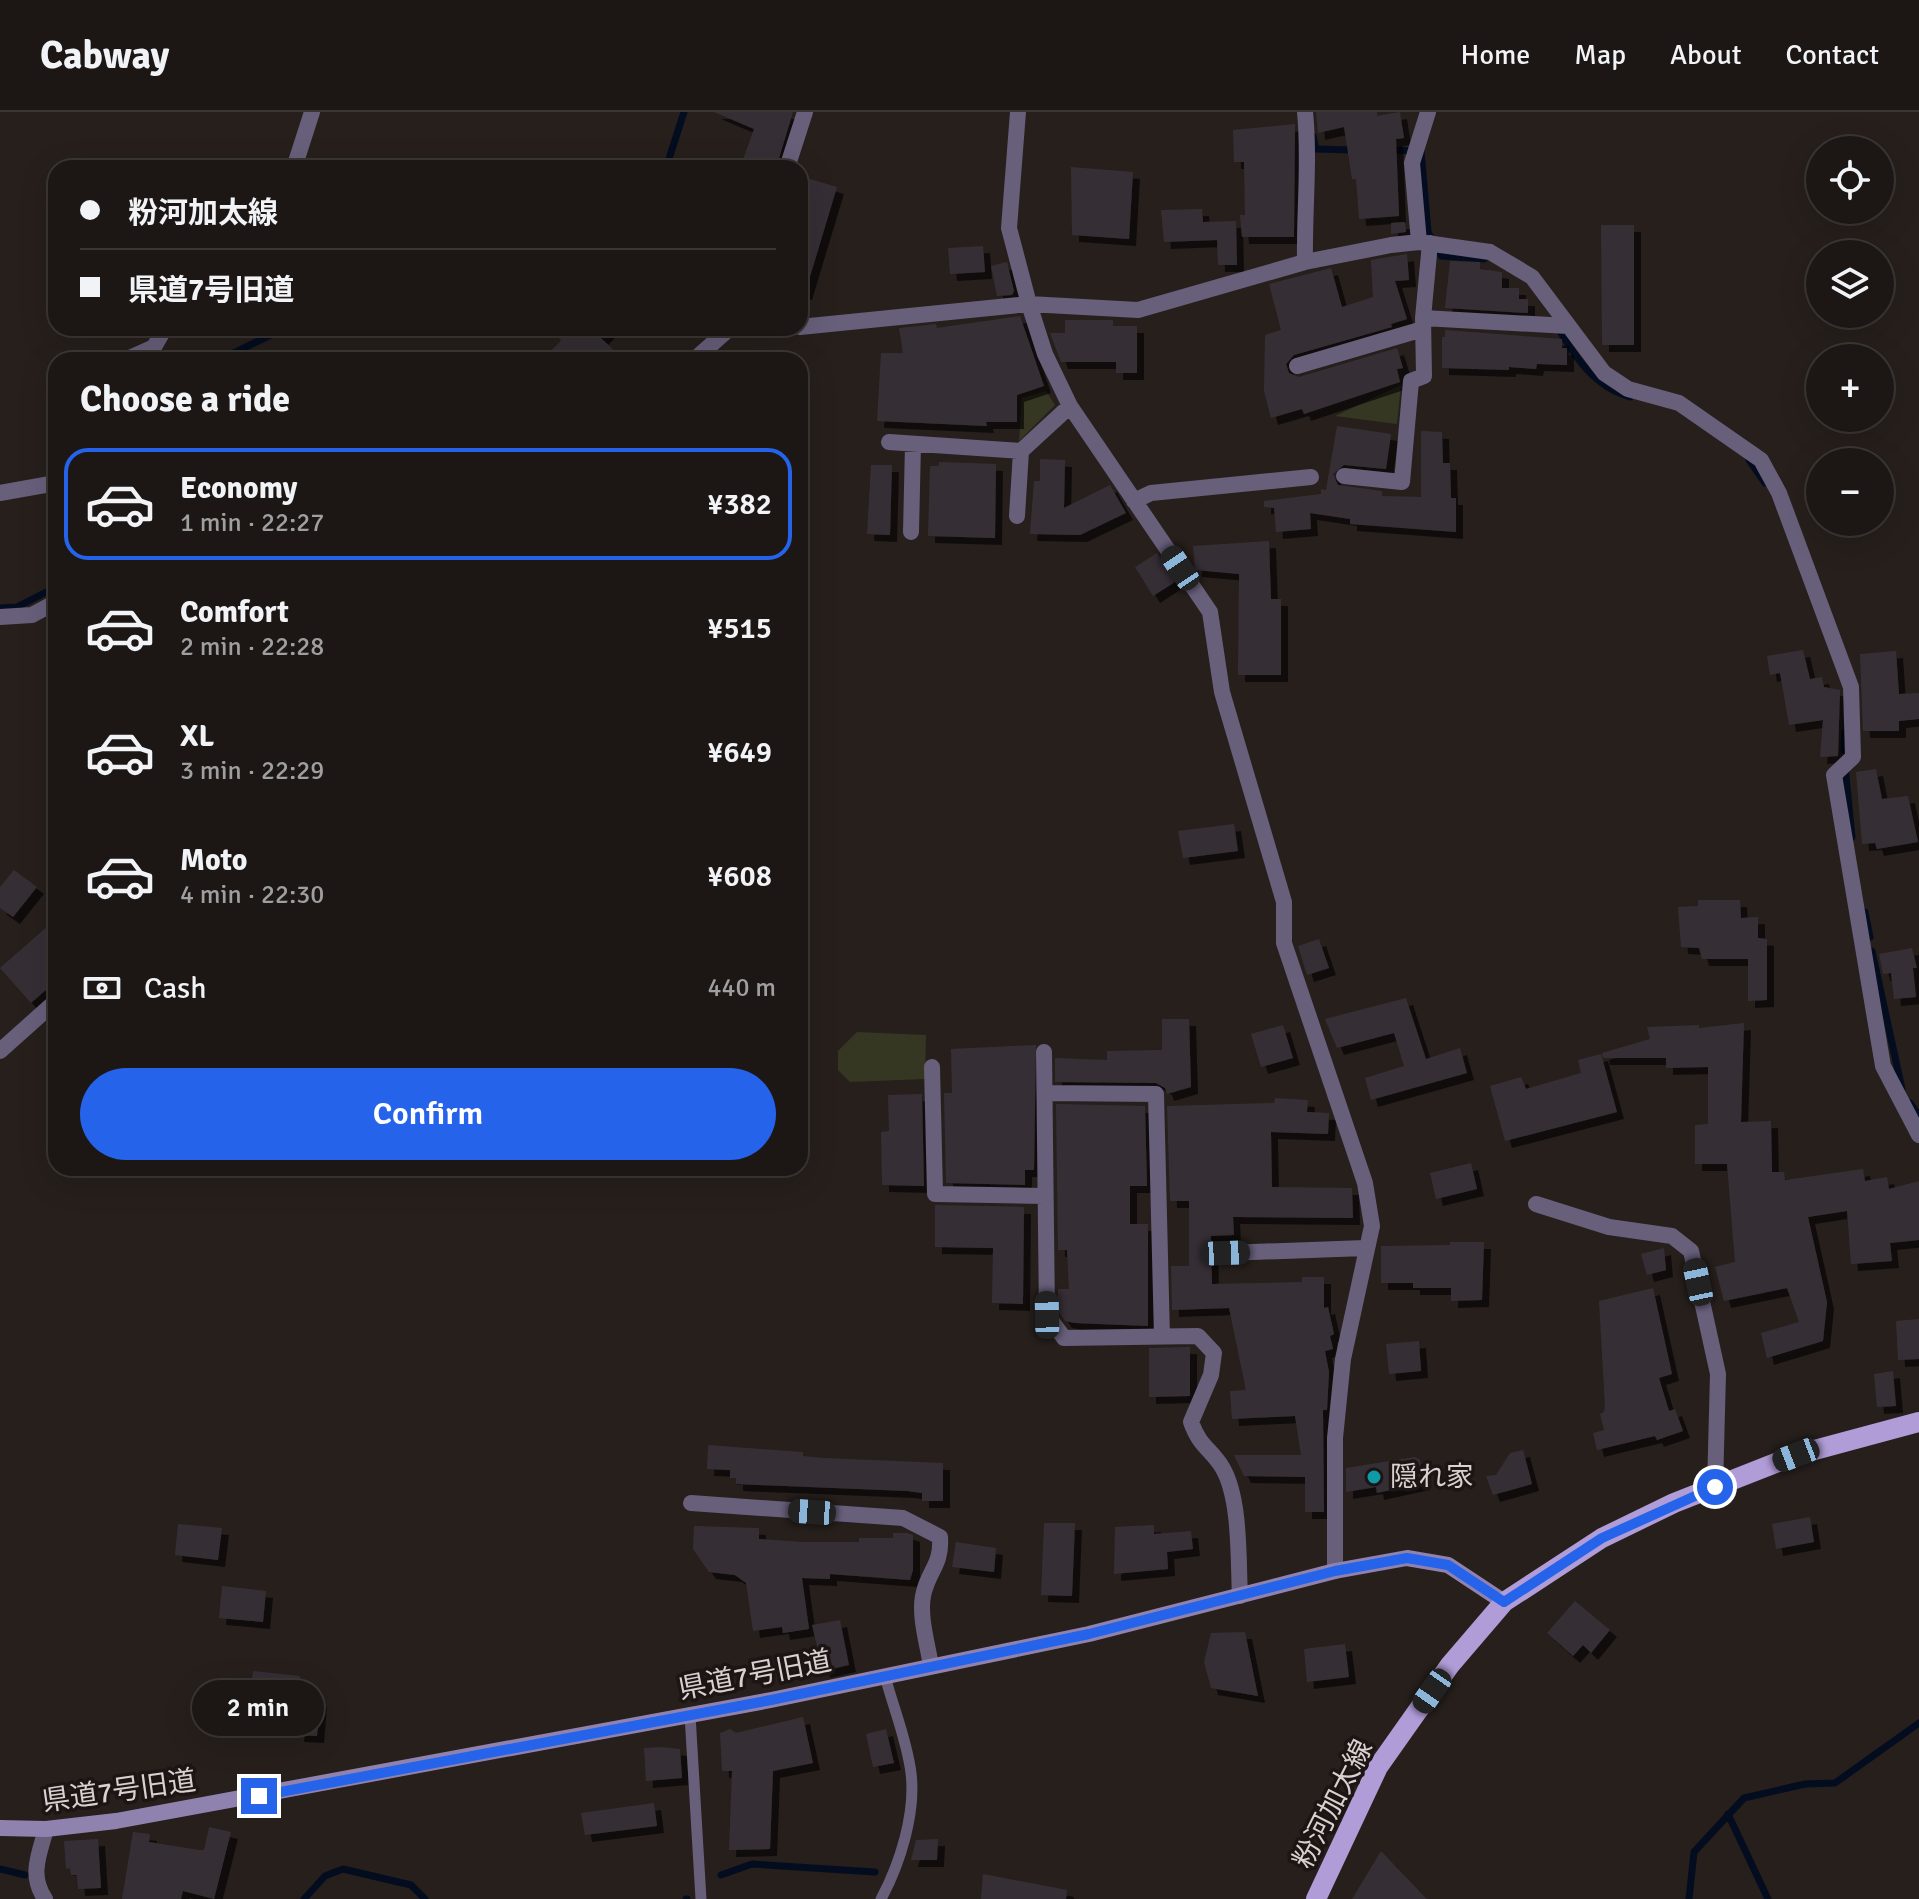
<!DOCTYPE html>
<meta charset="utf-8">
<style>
body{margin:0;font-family:Signika,"Noto Sans JP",sans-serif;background:#25201e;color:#f1f3f6;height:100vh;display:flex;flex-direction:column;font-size:30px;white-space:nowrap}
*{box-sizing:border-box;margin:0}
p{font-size:26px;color:#a09fa0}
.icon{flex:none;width:44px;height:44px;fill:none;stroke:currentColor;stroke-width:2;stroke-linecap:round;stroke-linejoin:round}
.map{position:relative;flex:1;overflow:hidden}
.details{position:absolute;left:48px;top:240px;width:760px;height:824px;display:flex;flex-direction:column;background:#1c1715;border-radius:24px;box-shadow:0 8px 32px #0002,0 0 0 2px #3a3634}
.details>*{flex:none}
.banner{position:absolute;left:48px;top:48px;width:760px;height:176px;border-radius:24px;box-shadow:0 8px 32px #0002,0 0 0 2px #3a3634;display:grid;align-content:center;height:176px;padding:0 32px;background:#1c1715}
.controls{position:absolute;left:1806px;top:24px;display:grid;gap:16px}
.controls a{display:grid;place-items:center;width:88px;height:88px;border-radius:50%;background:#1c1715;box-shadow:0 8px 32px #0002,0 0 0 2px #3a3634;font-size:40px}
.end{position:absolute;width:36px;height:36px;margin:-18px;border:10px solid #2563eb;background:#fff;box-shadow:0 0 0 4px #fff}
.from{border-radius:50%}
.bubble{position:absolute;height:56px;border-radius:28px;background:#1c1715;box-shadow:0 8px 32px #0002,0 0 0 2px #3a3634;font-size:26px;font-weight:600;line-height:56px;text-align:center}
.car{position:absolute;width:24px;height:48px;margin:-24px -12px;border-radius:10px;box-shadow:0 0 6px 2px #0007;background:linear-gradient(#222 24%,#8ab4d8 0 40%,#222 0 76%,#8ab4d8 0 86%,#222 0)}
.banner b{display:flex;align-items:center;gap:28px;height:76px;font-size:30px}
.banner b+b{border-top:2px solid #3a3634}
.banner i{width:20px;height:20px;background:#f1f3f6}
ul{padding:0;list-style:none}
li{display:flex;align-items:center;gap:24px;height:112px;margin:0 16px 12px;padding:0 16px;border:4px solid transparent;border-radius:24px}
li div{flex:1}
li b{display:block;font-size:30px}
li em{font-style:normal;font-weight:600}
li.on{border-color:#2563eb}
li>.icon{width:72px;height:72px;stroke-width:1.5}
h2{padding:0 32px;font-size:36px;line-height:96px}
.pay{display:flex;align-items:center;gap:20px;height:88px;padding:0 32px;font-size:30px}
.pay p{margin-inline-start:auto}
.button{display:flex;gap:16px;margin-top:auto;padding:16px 32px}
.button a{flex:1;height:92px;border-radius:48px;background:#2563eb;color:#fff;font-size:32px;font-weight:600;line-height:92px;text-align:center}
header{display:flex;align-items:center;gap:48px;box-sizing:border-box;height:112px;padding:0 40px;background:#1c1715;border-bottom:2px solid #3a3634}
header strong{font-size:38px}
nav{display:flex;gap:44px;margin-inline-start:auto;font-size:28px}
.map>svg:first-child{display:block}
.green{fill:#353722}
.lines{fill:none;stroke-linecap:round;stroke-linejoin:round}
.stream{stroke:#040d1f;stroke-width:7}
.building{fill:#362f34;filter:url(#shadow)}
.lane{stroke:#685f7b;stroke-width:11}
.street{stroke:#685f7b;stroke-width:16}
.secondary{stroke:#9082af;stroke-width:16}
.primary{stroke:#b09cd7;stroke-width:20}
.route{stroke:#2563eb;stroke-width:10}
.culture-dot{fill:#0f9aa8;stroke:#1d1513;stroke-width:3}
.labels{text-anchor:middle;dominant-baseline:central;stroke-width:7;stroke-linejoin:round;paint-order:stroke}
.poi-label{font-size:28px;fill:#d7d2d0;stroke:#1d1513;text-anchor:start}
.street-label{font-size:28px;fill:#d7d2d0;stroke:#1d1513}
</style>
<header>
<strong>Cabway</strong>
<nav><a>Home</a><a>Map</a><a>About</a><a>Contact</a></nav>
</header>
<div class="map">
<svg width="1919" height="1787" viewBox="0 0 1919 1787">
<defs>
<filter id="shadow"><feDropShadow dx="7" dy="7" stdDeviation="0" flood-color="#0009"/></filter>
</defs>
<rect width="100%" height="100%" fill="#261f1c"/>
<path class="green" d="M 1401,273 L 1397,312 L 1335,304 Z
M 1046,279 L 1055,293 L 1019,329 L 1022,286 Z
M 857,920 L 926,923 L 925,967 L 850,970 L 838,958 L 838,939 Z"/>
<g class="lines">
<path class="stream" d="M 1313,24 L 1316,37 L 1354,38
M 1390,38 L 1421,39 L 1428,120 L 1441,144 L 1484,147
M 666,56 L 684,0
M 1558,216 C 1576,246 1594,275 1630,285
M 219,248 L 285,216
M 1749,348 L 1765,371
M 0,496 L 17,495 L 56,475
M 1844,638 L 1845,620
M 1845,654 L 1852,725
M 1865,800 L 1870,825
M 1872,839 L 1902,977
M 1910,991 L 1919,1003
M 1728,1702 L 1768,1787
M 0,1757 L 25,1763
M 721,1763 L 752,1752 L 875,1760
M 304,1787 L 325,1764 L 343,1757 L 411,1773 L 425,1787
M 686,1787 L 687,1787
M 1689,1787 L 1694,1740 L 1744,1686 L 1805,1672 L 1835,1671 L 1919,1611"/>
</g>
<path class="building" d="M 714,0 L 793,0 L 776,56 L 740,56 L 754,17 Z
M 1316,0 L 1377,0 L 1377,4 L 1400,0 L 1404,26 L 1396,27 L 1399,104 L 1359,107 L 1356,67 L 1352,67 L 1344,15 L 1318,21 Z
M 1295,12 L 1294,125 L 1242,125 L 1240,103 L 1245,103 L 1244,50 L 1234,50 L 1233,18 Z
M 1071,55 L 1133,60 L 1129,127 L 1072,123 Z
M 800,64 L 837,75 L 805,181 L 800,181 Z
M 1202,97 L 1203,110 L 1236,109 L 1237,153 L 1218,153 L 1217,128 L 1164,130 L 1161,98 Z
M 1405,110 L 1406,120 L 1391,122 L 1391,111 Z
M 1601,113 L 1634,113 L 1634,233 L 1602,233 Z
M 983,134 L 985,160 L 950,162 L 948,136 Z
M 1407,142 L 1409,168 L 1395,169 L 1407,207 L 1391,212 L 1392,215 L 1294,243 L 1286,252 L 1289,261 L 1299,265 L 1397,236 L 1403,256 L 1397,257 L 1400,270 L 1304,302 L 1302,297 L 1271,306 L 1264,279 L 1265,223 L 1281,218 L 1269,172 L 1331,156 L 1342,195 L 1373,185 L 1371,148 Z
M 1450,149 L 1480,150 L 1480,157 L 1502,160 L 1502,176 L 1519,176 L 1519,187 L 1528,187 L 1528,201 L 1445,196 Z
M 1007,150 L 1014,179 L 1012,183 L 997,184 L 991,154 Z
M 1020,204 L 1044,274 L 1017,283 L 1017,310 L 986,310 L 987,314 L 877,309 L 881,241 L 903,241 L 899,216 L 936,212 L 937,216 Z
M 1065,208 L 1113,208 L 1113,214 L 1137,214 L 1137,261 L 1116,261 L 1116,250 L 1061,250 L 1050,221 L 1065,221 Z
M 566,216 L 611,216 L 601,226 L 624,248 L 541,248 L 561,229 L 558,224 Z
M 1445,218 L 1562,227 L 1562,236 L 1567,236 L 1567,253 L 1537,252 L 1536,257 L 1509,255 L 1509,258 L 1442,256 L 1442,225 L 1445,225 Z
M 1337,314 L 1391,322 L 1386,357 L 1344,353 L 1333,362 L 1338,373 L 1382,379 L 1382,384 L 1421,385 L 1421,319 L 1442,320 L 1443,351 L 1450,351 L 1451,386 L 1456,386 L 1456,420 L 1350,412 L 1350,407 L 1310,401 L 1311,417 L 1276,420 L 1274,396 L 1264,395 L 1264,389 L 1321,382 L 1321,377 L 1326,378 Z
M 1040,347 L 1065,348 L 1064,396 L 1110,373 L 1126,401 L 1080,423 L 1030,422 L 1034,369 L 1040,369 Z
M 939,350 L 996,352 L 995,426 L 928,424 L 930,354 L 939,354 Z
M 871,353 L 892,353 L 890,423 L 867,422 Z
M 1269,429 L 1271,487 L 1281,487 L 1281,563 L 1238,563 L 1239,462 L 1195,458 L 1193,434 Z
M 1157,441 L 1175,470 L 1153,484 L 1135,455 Z
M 1803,538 L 1810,567 L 1822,565 L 1824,575 L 1840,578 L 1838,644 L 1820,645 L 1823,608 L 1789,613 L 1780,561 L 1770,563 L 1767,544 Z
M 1896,539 L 1899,582 L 1919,581 L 1919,607 L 1899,609 L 1899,619 L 1863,619 L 1860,542 Z
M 1876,657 L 1882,687 L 1908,684 L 1918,730 L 1877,737 L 1875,731 L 1862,732 L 1856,660 Z
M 1234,712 L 1238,739 L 1183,746 L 1178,719 Z
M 14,758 L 37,775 L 13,805 L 0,796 L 0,775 Z
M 1698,788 L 1740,788 L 1741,806 L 1758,805 L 1758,826 L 1767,827 L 1767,888 L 1748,889 L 1748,847 L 1702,847 L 1699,836 L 1681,835 L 1678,795 L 1698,794 Z
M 56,807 L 56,869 L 31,891 L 0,856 Z
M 1319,827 L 1329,856 L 1307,863 L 1298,834 Z
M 1912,836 L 1917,856 L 1913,856 L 1916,885 L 1894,887 L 1891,861 L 1883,862 L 1879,842 Z
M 1406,886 L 1426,947 L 1460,936 L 1467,961 L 1371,988 L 1365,966 L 1404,954 L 1394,921 L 1337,936 L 1325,907 Z
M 1162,907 L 1189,907 L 1191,975 L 1167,982 L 1165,976 L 1156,971 L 1055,970 L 1055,946 L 1107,948 L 1107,939 L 1162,938 Z
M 1744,911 L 1741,1010 L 1771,1009 L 1772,1060 L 1784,1060 L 1785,1068 L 1863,1057 L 1865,1069 L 1887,1065 L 1889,1077 L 1919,1069 L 1919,1128 L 1890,1131 L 1892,1149 L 1851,1152 L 1847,1099 L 1808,1105 L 1827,1190 L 1823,1229 L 1767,1246 L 1761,1221 L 1799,1210 L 1787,1176 L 1724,1189 L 1715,1155 L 1735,1150 L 1727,1052 L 1695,1052 L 1695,1013 L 1708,1012 L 1708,955 L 1666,956 L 1666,946 L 1603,946 L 1602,941 L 1650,927 L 1647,915 L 1699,913 L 1699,916 Z
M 1283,913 L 1293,946 L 1261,955 L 1251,922 Z
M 1036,933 L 1034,1058 L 1025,1058 L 1025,1073 L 946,1071 L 944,981 L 952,981 L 951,937 Z
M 1601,942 L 1617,1000 L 1505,1029 L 1490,974 L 1521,965 L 1526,977 L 1581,961 L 1578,948 Z
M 922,982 L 924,1074 L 882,1073 L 881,1020 L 889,1019 L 888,983 Z
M 1275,986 L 1308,988 L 1307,1000 L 1329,1001 L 1328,1022 L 1271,1020 L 1272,1075 L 1352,1076 L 1353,1106 L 1233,1105 L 1234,1123 L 1211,1124 L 1212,1172 L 1302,1170 L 1302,1165 L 1324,1165 L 1324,1196 L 1328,1195 L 1334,1222 L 1330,1224 L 1333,1237 L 1325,1239 L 1329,1260 L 1327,1298 L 1323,1298 L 1324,1400 L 1305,1400 L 1305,1365 L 1244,1364 L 1234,1343 L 1301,1343 L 1295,1304 L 1232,1307 L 1230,1279 L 1246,1278 L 1229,1196 L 1172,1198 L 1171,1154 L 1189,1154 L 1189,1089 L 1170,1089 L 1167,994 L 1274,991 Z
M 1056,992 L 1145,994 L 1147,1074 L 1130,1074 L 1130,1112 L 1148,1112 L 1148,1214 L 1075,1211 L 1065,1209 L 1058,1199 L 1058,1177 L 1069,1177 L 1067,1138 L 1058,1138 Z
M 1471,1051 L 1477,1077 L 1436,1087 L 1430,1061 Z
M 935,1093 L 1024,1095 L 1023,1192 L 992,1191 L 993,1136 L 935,1135 Z
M 1450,1130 L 1484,1130 L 1482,1188 L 1451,1189 L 1451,1176 L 1413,1176 L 1413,1171 L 1381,1171 L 1381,1134 L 1450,1133 Z
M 1664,1136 L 1666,1158 L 1647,1163 L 1641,1142 Z
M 1653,1176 L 1672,1262 L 1659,1266 L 1669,1299 L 1675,1297 L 1683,1319 L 1657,1328 L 1655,1324 L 1597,1338 L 1593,1321 L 1604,1318 L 1600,1302 L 1604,1300 L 1605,1294 L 1599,1189 Z
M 1919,1207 L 1919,1247 L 1898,1248 L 1896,1209 Z
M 1419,1229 L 1421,1259 L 1389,1262 L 1386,1232 Z
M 1190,1235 L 1190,1284 L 1149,1285 L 1149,1236 Z
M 1893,1259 L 1896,1294 L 1877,1295 L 1874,1262 Z
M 708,1333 L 803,1340 L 803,1344 L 824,1346 L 943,1351 L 943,1389 L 922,1389 L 922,1381 L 907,1379 L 736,1372 L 736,1366 L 730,1366 L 730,1358 L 707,1357 Z
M 1523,1338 L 1532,1372 L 1493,1383 L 1486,1364 L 1496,1363 L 1510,1341 Z
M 1415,1345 L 1420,1348 L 1423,1371 L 1377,1381 L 1376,1375 L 1346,1380 L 1346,1356 Z
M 1810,1405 L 1814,1430 L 1776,1437 L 1772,1412 Z
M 1044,1411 L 1075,1411 L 1072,1484 L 1041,1483 Z
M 178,1412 L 222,1416 L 218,1448 L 175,1443 Z
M 1154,1413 L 1154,1422 L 1191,1419 L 1193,1437 L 1167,1440 L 1168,1457 L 1114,1462 L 1115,1415 Z
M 694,1414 L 759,1416 L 759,1427 L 804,1430 L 859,1430 L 859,1426 L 893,1426 L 893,1421 L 907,1421 L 913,1423 L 913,1458 L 910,1468 L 830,1462 L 830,1467 L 802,1466 L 809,1517 L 783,1521 L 782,1515 L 753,1519 L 746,1471 L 735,1463 L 709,1460 L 693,1437 Z
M 956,1430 L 996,1436 L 994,1460 L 952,1455 Z
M 222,1474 L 266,1479 L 263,1510 L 219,1506 Z
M 1575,1489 L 1610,1518 L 1591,1541 L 1583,1533 L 1573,1544 L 1547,1521 Z
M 840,1508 L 849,1553 L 823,1559 L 812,1513 Z
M 1245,1520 L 1258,1584 L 1211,1576 L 1204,1550 L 1211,1521 Z
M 1345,1532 L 1349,1565 L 1307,1570 L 1304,1537 Z
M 253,1559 L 300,1564 L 298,1586 L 320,1588 L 317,1624 L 297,1623 L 299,1605 L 248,1599 Z
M 803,1605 L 813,1651 L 773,1659 L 770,1737 L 729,1738 L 732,1659 L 722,1659 L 720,1621 L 730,1617 L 736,1621 Z
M 886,1617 L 894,1651 L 873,1655 L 866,1622 Z
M 661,1635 L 680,1637 L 682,1666 L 646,1669 L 644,1636 Z
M 654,1691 L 657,1714 L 585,1723 L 581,1701 Z
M 209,1715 L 231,1720 L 214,1787 L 183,1779 L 181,1787 L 122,1787 L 133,1720 L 150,1722 L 149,1730 L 199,1738 L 204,1738 Z
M 98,1727 L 101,1776 L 78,1777 L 77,1763 L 71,1763 L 70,1756 L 66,1757 L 64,1729 Z
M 938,1727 L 937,1748 L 911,1748 L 916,1728 Z
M 1381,1739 L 1427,1787 L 1352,1787 Z
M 983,1762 L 1067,1778 L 1066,1787 L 981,1787 Z"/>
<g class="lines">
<path class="lane" d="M 690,1603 L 701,1787
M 881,1787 C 900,1752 916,1701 911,1661 C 907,1628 893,1595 885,1564"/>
<path class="street" d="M 1018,0 L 1009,116 L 1029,192 L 1045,242 L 1070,294 L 1210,500 L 1222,580 L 1284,790 L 1284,831 L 1365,1071 L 1372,1114 L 1343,1247 L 1335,1326 L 1335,1459
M 1305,0 C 1310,49 1304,100 1305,150
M 294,56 L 312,0
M 787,56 L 805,0
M 1419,130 L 1412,51 L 1428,0
M 1423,206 L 1568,214
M 800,215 L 1029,192 L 1138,198 L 1305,150 L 1391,133 L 1419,130 L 1490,140 L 1532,165 L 1604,261 L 1628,277 L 1679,291 L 1761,348 L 1779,381 L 1851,575 L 1853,645 L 1834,663 L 1883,954 L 1919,1023
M 125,248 L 154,235 L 165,216
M 694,248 L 730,216
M 1297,254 L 1423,217
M 889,330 L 1021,339 L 1070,294
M 1344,364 L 1402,370 L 1411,269 L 1424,264 L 1423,206 L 1430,131
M 0,381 L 56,371
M 1134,389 L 1151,381 L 1311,365
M 1017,404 L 1021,339
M 911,420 L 913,332
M 0,505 L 32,503 L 56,490
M 0,939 L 56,889
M 1044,940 L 1047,1203 L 1064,1226 L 1198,1224 L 1214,1241 L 1211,1263 L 1191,1310 C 1200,1335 1210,1336 1222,1355 C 1241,1386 1238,1449 1240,1484
M 932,955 L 935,1082 L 1045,1084
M 1045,981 L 1156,982 L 1162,1225
M 1536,1092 L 1609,1115 L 1672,1124 L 1691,1139 L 1718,1262 L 1715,1375
M 1226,1141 L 1365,1136
M 691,1391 L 903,1406 L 940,1425 C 942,1454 928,1458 923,1484 C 919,1505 928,1534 931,1554
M 45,1787 C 29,1763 39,1743 46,1717"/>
<path class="secondary" d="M 0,1716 L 46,1717 L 116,1709 L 771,1588 L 1089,1522 L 1335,1459 L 1407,1446 L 1448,1453 L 1504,1490"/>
<path class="primary" d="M 1316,1787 L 1378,1655 L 1450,1553 L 1504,1490 L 1602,1426 L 1674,1391 L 1796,1343 L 1919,1310"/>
</g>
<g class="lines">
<path class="route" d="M 259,1684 L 771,1588 L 1089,1522 L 1335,1459 L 1407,1446 L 1448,1453 L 1504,1490 L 1602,1426 L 1715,1375"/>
</g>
<circle class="culture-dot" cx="1374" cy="1365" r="8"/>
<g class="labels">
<g class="poi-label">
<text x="1390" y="1365">隠れ家</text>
</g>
<g class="street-label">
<text transform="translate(755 1563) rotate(-11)">県道7号旧道</text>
<text transform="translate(119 1679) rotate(-8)">県道7号旧道</text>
<text transform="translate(1333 1692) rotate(-63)">粉河加太線</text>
</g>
</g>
</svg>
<div class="controls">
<a><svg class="icon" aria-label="locate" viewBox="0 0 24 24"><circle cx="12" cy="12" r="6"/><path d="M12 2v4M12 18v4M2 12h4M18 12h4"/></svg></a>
<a><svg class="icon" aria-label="layers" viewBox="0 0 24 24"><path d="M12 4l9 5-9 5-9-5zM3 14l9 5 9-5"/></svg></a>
<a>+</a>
<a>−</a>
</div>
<i class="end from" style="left:1715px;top:1375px"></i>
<i class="end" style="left:259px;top:1684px"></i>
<div class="bubble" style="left:192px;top:1568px;width:132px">2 min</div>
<i class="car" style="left:1180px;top:456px;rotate:326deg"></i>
<i class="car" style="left:1226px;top:1141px;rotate:88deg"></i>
<i class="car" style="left:1698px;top:1170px;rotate:348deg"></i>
<i class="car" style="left:1047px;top:1203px;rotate:359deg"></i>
<i class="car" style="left:1796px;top:1343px;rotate:249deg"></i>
<i class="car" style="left:812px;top:1400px;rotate:274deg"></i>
<i class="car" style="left:1432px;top:1579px;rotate:215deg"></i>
<div class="banner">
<b><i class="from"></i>粉河加太線</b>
<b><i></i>県道7号旧道</b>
</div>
<section class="details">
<h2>Choose a ride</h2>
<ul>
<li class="on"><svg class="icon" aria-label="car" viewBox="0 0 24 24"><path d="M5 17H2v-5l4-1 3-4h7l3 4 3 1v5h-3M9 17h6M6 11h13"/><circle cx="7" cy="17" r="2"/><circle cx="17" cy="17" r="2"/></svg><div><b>Economy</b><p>1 min · 22:27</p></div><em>¥382</em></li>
<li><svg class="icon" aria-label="car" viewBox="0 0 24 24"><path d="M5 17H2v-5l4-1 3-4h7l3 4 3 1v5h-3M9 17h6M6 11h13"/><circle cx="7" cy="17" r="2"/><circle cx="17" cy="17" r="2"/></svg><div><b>Comfort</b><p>2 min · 22:28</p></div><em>¥515</em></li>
<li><svg class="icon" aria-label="car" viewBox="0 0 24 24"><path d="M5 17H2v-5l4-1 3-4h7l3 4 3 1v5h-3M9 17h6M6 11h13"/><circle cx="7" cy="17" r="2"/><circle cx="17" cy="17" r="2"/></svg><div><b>XL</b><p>3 min · 22:29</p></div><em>¥649</em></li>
<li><svg class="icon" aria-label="car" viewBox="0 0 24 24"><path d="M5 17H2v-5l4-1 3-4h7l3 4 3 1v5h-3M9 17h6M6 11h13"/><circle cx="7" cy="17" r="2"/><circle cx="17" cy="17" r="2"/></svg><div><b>Moto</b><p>4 min · 22:30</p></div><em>¥608</em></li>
</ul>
<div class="pay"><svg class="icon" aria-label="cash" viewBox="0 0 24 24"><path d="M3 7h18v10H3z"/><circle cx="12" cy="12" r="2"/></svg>Cash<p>440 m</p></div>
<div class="button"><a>Confirm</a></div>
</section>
</div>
